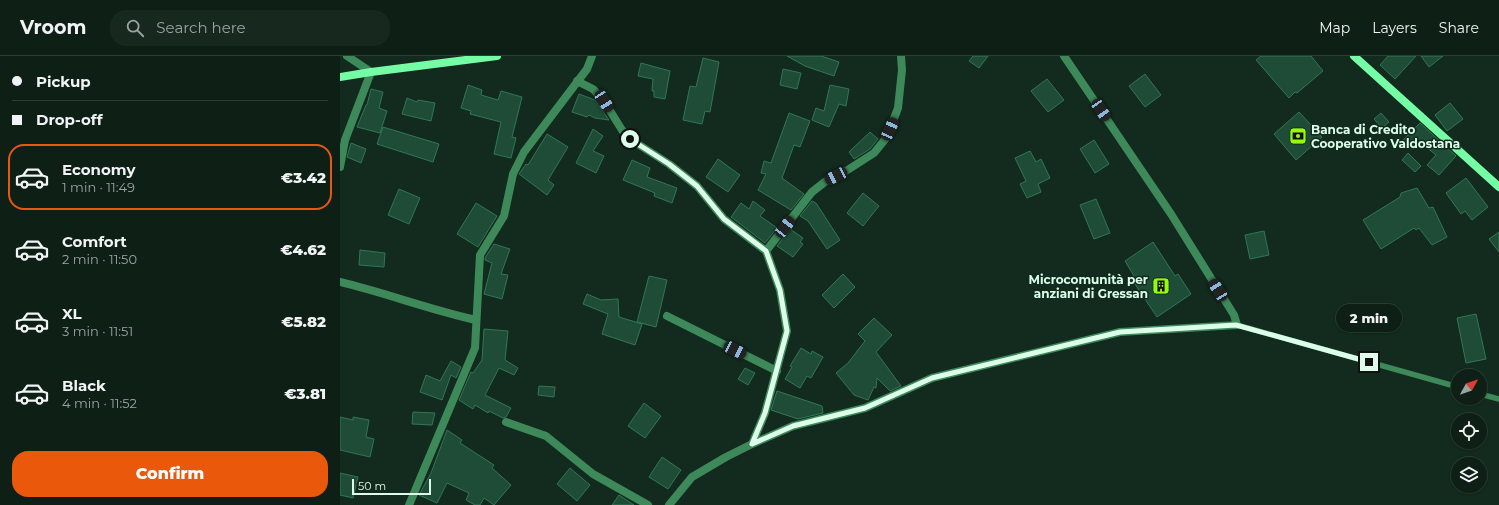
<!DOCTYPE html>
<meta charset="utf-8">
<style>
body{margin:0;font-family:Montserrat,sans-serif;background:#17281f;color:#f1f3f6;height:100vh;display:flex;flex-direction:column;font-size:15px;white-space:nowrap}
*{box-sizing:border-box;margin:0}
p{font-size:13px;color:#9ba3a1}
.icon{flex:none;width:22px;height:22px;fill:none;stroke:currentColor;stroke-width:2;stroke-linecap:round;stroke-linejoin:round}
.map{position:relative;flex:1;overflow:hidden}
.side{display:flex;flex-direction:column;background:#0e2016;width:340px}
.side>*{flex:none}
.banner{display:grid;align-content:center;height:88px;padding:0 12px;background:#0e2016}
.needle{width:26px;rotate:50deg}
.tools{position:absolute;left:1111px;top:313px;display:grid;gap:8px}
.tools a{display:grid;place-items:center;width:36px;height:36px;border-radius:50%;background:#0e2016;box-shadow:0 1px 3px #0004,0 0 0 1px #2e3e35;font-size:20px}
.scale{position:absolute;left:12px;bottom:10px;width:79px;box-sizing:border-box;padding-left:4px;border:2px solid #dcfeeb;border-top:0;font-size:11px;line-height:14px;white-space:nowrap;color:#dcfeeb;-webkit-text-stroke:3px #122b1e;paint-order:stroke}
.end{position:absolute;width:18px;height:18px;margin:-9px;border:5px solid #dcfeeb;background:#111;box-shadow:0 0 0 2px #111}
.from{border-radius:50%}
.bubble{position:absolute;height:28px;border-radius:14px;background:#0e2016;box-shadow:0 1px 3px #0004,0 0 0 1px #2e3e35;font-size:13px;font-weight:800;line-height:28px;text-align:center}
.car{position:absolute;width:12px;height:24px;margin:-12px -6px;border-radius:5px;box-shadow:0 0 3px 1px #0007;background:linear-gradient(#222 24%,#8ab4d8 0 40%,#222 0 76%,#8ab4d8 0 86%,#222 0)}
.banner b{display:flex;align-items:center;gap:14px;height:38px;font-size:15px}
.banner b+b{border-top:1px solid #2e3e35}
.banner i{width:10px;height:10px;background:#f1f3f6}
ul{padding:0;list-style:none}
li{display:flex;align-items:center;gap:12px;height:66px;margin:0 8px 6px;padding:0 4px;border:2px solid transparent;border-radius:16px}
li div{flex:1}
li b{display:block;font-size:15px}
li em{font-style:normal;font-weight:800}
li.active{border-color:#ea580c}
li>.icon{width:36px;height:36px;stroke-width:1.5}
.primary-button{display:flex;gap:8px;margin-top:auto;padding:8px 12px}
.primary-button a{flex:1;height:46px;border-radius:16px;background:#ea580c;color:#fff;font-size:16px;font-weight:800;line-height:46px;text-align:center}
header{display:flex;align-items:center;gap:24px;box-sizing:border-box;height:56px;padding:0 20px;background:#0e2016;border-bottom:1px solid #2e3e35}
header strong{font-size:19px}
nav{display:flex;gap:22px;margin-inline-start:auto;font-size:14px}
.search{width:280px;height:36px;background:#17281f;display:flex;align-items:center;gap:10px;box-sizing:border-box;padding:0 14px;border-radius:16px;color:#9ba3a1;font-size:15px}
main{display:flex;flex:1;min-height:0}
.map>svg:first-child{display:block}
.building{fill:#1e4c36;stroke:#307756}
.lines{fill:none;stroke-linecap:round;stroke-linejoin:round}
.lane{stroke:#3e8959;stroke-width:5.5}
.street{stroke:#3e8959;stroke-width:8}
.secondary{stroke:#75fda5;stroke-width:8}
.route{stroke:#dcfeeb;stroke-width:5}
.labels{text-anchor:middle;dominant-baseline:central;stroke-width:3;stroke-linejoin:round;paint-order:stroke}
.poi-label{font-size:12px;font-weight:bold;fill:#dcfeeb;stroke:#122b1e;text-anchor:start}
</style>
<header>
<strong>Vroom</strong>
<div class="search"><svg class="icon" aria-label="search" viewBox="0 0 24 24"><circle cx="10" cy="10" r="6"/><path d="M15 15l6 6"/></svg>Search here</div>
<nav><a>Map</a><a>Layers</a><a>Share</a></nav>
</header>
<main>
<section class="side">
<div class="banner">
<b><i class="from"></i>Pickup</b>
<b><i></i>Drop-off</b>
</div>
<ul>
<li class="active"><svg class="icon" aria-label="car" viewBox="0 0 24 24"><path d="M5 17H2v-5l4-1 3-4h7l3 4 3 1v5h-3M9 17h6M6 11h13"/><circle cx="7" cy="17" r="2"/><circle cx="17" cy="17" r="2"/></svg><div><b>Economy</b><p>1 min · 11:49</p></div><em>€3.42</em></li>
<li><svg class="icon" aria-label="car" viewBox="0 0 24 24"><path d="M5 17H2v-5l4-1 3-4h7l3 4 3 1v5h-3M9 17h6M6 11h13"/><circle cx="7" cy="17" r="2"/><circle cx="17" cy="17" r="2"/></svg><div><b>Comfort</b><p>2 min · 11:50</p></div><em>€4.62</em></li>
<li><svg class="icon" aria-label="car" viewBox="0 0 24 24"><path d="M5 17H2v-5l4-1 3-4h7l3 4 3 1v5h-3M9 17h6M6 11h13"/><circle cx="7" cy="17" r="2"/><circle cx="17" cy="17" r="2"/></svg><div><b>XL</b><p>3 min · 11:51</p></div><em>€5.82</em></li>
<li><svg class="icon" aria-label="car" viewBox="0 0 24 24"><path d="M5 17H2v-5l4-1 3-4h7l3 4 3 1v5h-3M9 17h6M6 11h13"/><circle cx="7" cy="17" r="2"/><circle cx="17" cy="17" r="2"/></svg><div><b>Black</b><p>4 min · 11:52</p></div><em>€3.81</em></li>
</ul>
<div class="primary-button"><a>Confirm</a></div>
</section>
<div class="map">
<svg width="1159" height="449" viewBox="0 0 1159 449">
<rect width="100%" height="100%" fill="#122b1e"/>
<path class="building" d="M 447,0 L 481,0 L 499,6 L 494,20 L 465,10 Z
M 633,0 L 648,0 L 639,12 L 629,5 Z
M 921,0 L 971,0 L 983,15 L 957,37 L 955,36 L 949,42 L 916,4 Z
M 1048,0 L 1076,0 L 1055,23 L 1040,9 Z
M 1081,0 L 1103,0 L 1089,11 Z
M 363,2 L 379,6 L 370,56 L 365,55 L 362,68 L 343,64 L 350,30 L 356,31 Z
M 301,7 L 330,15 L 325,43 L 314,41 L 314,35 L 312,35 L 313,23 L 298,20 Z
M 443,13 L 461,17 L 457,33 L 440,29 Z
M 805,18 L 821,39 L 805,51 L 789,30 Z
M 707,23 L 724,44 L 708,56 L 691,35 Z
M 128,29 L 142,34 L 141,39 L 158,44 L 161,35 L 182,41 L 172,81 L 176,82 L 171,102 L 154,98 L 161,66 L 130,58 L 131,55 L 121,52 Z
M 490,29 L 509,33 L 506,50 L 499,48 L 489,71 L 472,64 L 476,52 L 484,55 Z
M 31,33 L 43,36 L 39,52 L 47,55 L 40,77 L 17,71 L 26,49 L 27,49 Z
M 239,38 L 255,44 L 269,64 L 255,62 L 249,59 L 247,61 L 232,56 Z
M 67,42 L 77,46 L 78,44 L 95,47 L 91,65 L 62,58 Z
M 1110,47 L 1123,63 L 1107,75 L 1095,59 Z
M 959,56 L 982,81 L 956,104 L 934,78 Z
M 449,57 L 470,65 L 460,91 L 454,89 L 442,122 L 464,138 L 451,154 L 418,134 L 426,118 L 421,117 L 424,105 L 431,107 Z
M 1041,57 L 1049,66 L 1042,72 L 1034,63 Z
M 1080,67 L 1116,100 L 1099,119 L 1087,109 L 1096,99 L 1080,86 L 1073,93 L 1063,84 Z
M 43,71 L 99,88 L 93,106 L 37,88 Z
M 253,73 L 263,80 L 253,95 L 264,100 L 256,117 L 236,107 Z
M 530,76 L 538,83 L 530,93 L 514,103 L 509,96 Z
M 207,78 L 228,91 L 208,124 L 214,129 L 207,139 L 179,118 L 186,108 L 188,109 Z
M 754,84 L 769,108 L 755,117 L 740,93 Z
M 11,87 L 26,93 L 21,107 L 7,101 Z
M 690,95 L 696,106 L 701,103 L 710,122 L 698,128 L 701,136 L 687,142 L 680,128 L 686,125 L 675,102 Z
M 1068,97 L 1081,110 L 1075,116 L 1062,104 Z
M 378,103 L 400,119 L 388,136 L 366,121 Z
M 292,104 L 310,112 L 307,121 L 337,132 L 332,147 L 314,140 L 315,137 L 283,124 Z
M 1126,122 L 1148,151 L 1132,164 L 1125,155 L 1121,158 L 1106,137 Z
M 1077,132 L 1089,152 L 1093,151 L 1107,181 L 1092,189 L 1079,172 L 1076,174 L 1074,172 L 1041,193 L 1023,164 L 1060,141 L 1061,137 Z
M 59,133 L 80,142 L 69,168 L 48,159 Z
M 523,137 L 539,150 L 523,170 L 507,157 Z
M 756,143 L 770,177 L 754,183 L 740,149 Z
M 413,145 L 425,154 L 420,160 L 437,172 L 425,187 L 391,161 L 401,147 L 409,153 Z
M 472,145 L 476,147 L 500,184 L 487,193 L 468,165 L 460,160 Z
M 136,147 L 157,160 L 138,191 L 117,178 Z
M 450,173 L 463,182 L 460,186 L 463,188 L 453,201 L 437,190 Z
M 924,175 L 929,199 L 910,203 L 905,179 Z
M 1159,176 L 1159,196 L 1149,183 Z
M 813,186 L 835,220 L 838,218 L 851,238 L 817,261 L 791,222 L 794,220 L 785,205 Z
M 154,188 L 170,193 L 161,218 L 168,219 L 162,243 L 144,238 L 152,207 L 145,204 L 145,202 Z
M 20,194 L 45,197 L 44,211 L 19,209 Z
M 503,218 L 515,231 L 494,252 L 482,239 Z
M 309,220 L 327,224 L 316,271 L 297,266 Z
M 247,238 L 261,244 L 278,243 L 279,261 L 302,268 L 295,289 L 262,278 L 268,258 L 243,248 Z
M 1136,258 L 1146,303 L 1126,307 L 1117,262 Z
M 534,262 L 552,279 L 536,296 L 561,330 L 550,335 L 537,322 L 536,332 L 534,331 L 528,344 L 514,339 L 496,317 L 508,307 L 525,285 L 518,278 Z
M 144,273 L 168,275 L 165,304 L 178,312 L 174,319 L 159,312 L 145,339 L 171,352 L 166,361 L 163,362 L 149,355 L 148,357 L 135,349 L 133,353 L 119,344 L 131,316 L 133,317 L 142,304 Z
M 461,292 L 471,298 L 472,295 L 483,301 L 471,322 L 467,320 L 460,332 L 445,323 L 452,311 L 450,310 Z
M 111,305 L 121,311 L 116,322 L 111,319 L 102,344 L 80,336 L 86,319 L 100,325 Z
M 405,312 L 415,317 L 408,329 L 398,323 Z
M 199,330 L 215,331 L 214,341 L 198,339 Z
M 437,335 L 482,350 L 483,357 L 458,363 L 431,354 Z
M 304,347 L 321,360 L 305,382 L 288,370 Z
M 73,356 L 95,357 L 92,369 L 72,368 Z
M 0,361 L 13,364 L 13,361 L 29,364 L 26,381 L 34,383 L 30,401 L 0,394 Z
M 107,374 L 122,384 L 120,387 L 154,409 L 152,412 L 171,429 L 154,449 L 144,442 L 140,449 L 135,449 L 126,444 L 129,437 L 107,427 L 97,447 L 79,439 L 91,417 Z
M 322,401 L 341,414 L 328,433 L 309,421 Z
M 230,412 L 250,429 L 237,445 L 217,428 Z
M 0,417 L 18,421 L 13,442 L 0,439 Z
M 279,439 L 294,449 L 272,449 Z"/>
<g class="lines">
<path class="lane" d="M 897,269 L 1118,331
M 1140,338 L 1159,343"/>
<path class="street" d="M 237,25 L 253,33 L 264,45 L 282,74 L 290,83 L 329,108 L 357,130 L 384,163 L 426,195 L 440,234 L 447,275 L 425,357 L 412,388 L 386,401 L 352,421 L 329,449
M 0,111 L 5,84 L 31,16 L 7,0
M 426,195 L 472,136 L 486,125 L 506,115 L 534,97 L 547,81 L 558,52 L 562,14 L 561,0
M 0,226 C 46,237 90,254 136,264
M 327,260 L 437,315
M 166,366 L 206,380 L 253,418 L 308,449
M 412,388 L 453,370 L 525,352 L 592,322 L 780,276 L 897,269 L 894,259 L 831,158 L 724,0
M 69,449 L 135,292 L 140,199 L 164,160 L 173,118 L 184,96 L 247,13 L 252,0"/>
<path class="secondary" d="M 1014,0 L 1159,131
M 0,21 L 31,16 L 157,0"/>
</g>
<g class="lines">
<path class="route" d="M 290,83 L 329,108 L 357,130 L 384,163 L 426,195 L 440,234 L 447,275 L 425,357 L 412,388 L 453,370 L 525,352 L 592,322 L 780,276 L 896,269 L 1029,306"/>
</g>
<defs>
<g id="bank-square" transform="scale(0.9)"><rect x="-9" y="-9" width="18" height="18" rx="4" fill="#95fb0c" stroke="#122b1e"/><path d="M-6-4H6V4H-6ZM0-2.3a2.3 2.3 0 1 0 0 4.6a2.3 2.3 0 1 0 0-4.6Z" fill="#111"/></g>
<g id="building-square" transform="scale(0.9)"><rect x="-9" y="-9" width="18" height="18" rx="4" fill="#95fb0c" stroke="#122b1e"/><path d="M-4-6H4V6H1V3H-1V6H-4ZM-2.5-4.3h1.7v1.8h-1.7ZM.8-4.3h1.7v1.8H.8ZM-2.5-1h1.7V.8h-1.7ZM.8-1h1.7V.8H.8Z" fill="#111"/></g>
</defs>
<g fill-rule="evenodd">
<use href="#bank-square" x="958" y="80"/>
<use href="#building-square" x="821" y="230"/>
</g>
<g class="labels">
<g class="poi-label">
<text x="971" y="73">Banca di Credito<tspan x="971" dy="14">Cooperativo Valdostana</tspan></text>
<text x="808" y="223" text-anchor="end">Microcomunità per<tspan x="808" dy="14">anziani di Gressan</tspan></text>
</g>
</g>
</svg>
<div class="tools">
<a><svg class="needle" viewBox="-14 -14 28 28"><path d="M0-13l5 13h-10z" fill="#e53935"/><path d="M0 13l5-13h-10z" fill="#9ba3a1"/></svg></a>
<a><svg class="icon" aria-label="locate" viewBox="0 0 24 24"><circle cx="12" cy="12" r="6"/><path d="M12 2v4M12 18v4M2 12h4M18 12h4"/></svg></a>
<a><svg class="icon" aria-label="layers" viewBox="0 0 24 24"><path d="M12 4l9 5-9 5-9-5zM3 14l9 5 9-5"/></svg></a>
</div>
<div class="scale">50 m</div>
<i class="end from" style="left:290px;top:83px"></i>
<i class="end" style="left:1029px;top:306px"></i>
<div class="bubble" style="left:996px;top:248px;width:66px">2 min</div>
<i class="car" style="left:264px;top:45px;rotate:147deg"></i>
<i class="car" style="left:761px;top:54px;rotate:146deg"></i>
<i class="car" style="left:550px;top:73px;rotate:24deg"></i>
<i class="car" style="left:496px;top:120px;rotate:244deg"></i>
<i class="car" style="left:445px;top:171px;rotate:38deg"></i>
<i class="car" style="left:878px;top:234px;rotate:328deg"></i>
<i class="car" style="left:395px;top:294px;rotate:117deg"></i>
</div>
</main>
